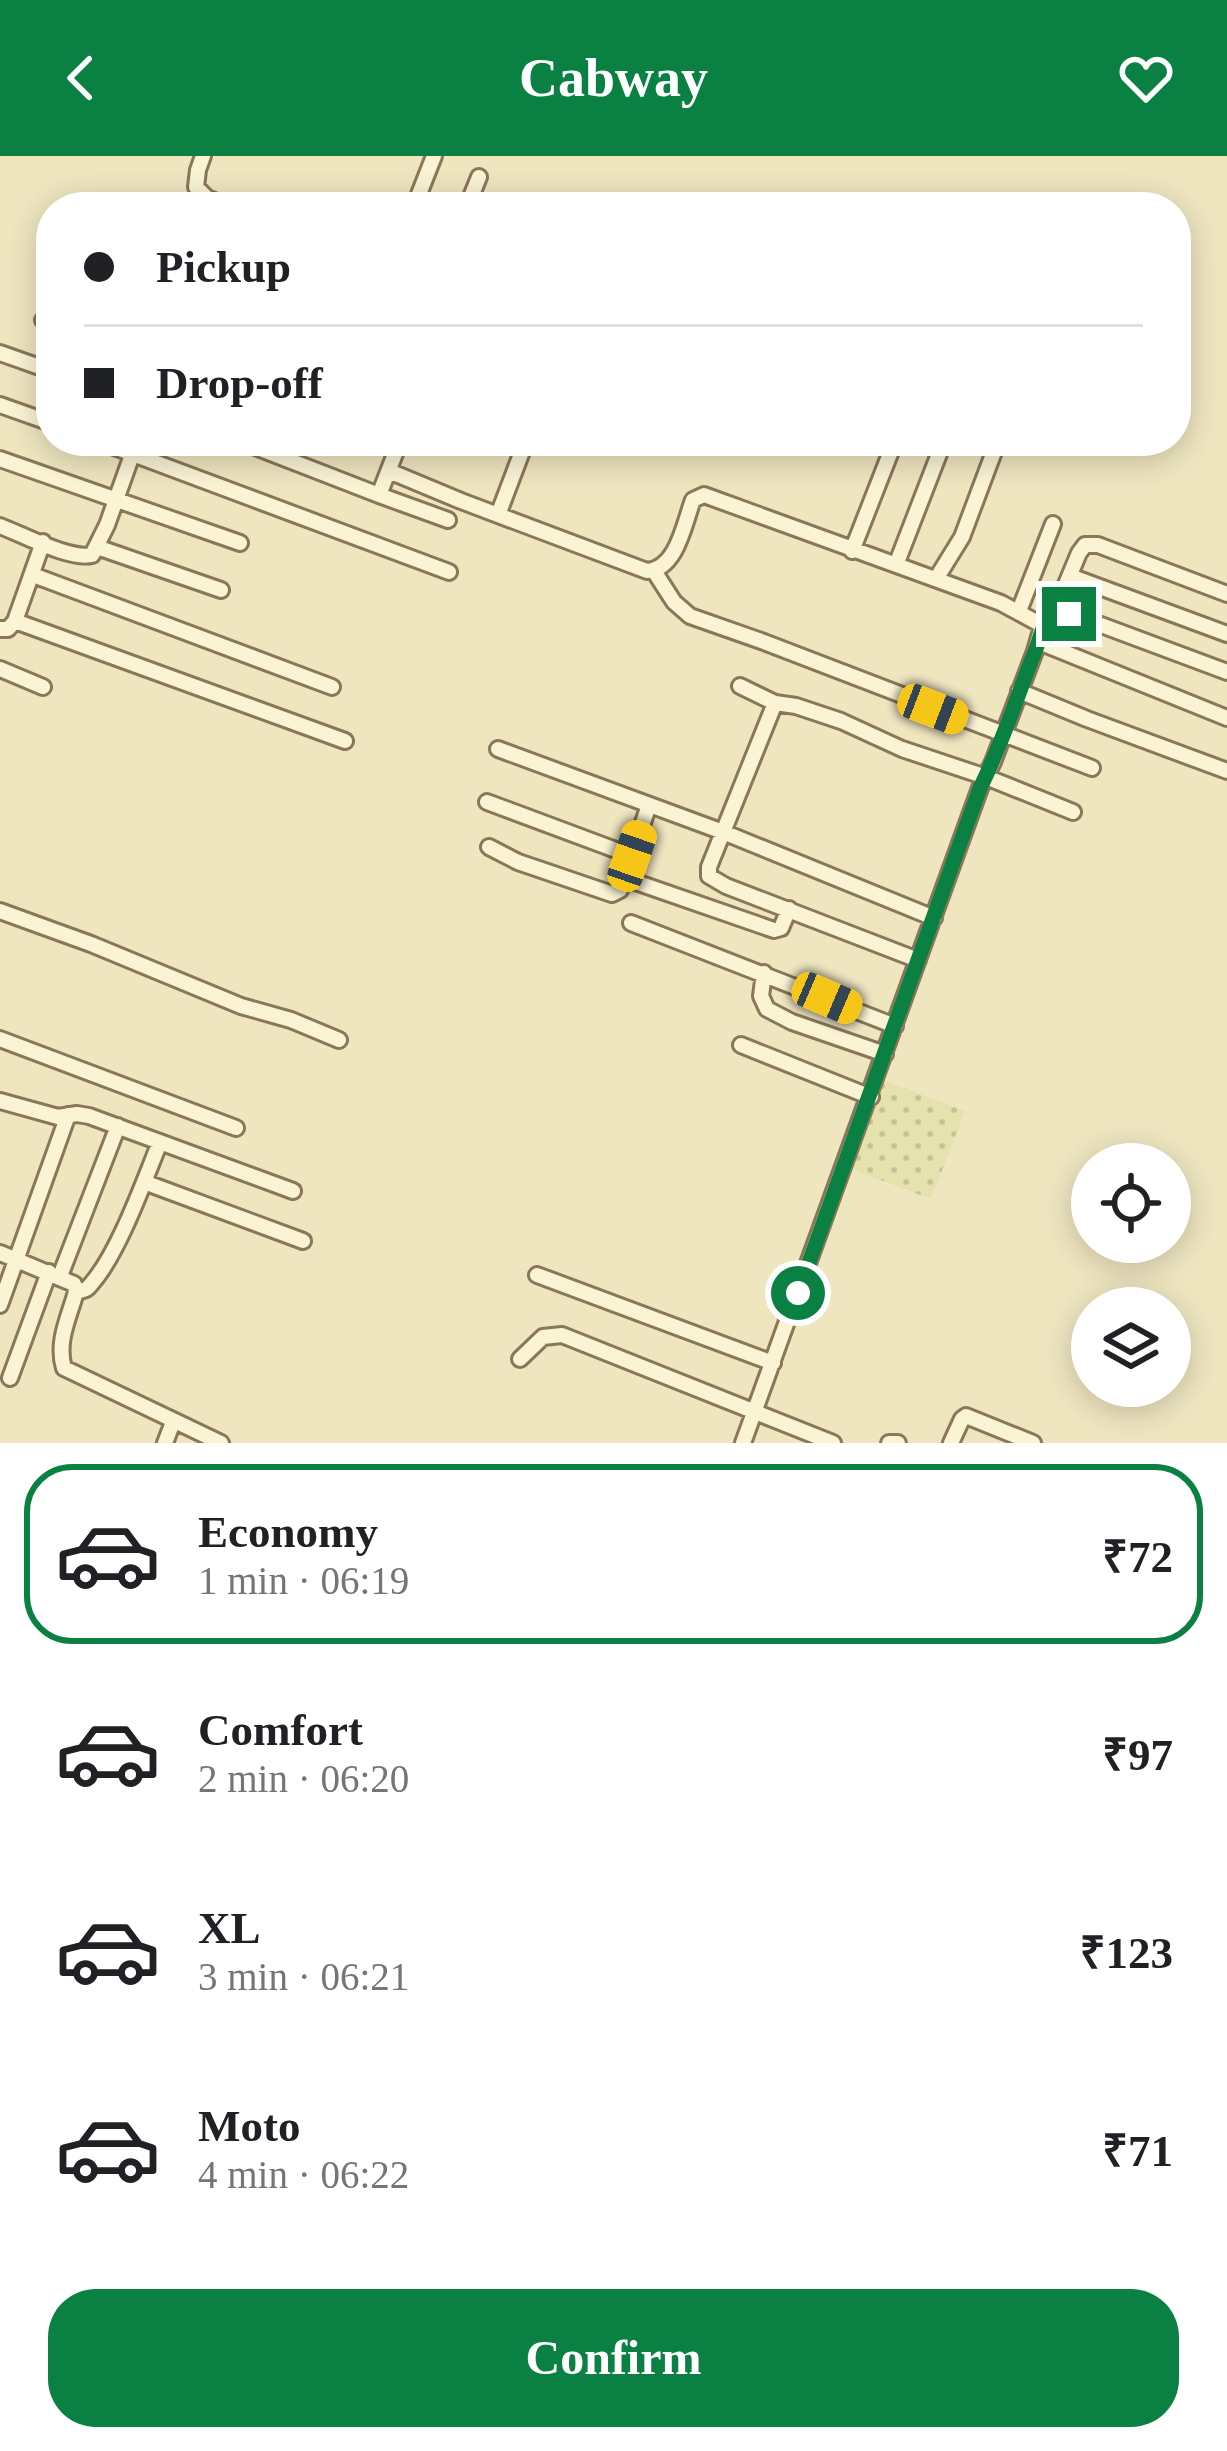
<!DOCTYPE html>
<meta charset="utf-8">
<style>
body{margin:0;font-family:Georgia,serif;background:#f2f2f2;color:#202124;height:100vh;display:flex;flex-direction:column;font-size:45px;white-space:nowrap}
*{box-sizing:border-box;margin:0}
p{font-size:39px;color:#757577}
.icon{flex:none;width:66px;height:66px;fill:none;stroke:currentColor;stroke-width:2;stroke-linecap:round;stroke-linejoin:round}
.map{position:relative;height:1287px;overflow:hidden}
.side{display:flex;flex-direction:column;background:#fff;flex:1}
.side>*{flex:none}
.hud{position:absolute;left:36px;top:36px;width:1155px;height:264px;border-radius:48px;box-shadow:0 6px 30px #0003;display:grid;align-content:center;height:264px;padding:0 48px;background:#fff}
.buttons{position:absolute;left:1071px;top:987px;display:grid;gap:24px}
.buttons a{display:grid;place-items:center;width:120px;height:120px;border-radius:50%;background:#fff;box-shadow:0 6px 30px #0003;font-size:60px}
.end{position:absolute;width:54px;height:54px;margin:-27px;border:15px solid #0b8043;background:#fff;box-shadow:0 0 0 6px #fff}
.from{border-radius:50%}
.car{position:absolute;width:36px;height:72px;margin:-36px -18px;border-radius:15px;box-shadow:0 0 9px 3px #0007;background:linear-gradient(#f5c518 24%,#345 0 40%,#f5c518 0 76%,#345 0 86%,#f5c518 0)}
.hud b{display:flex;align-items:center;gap:42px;height:114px;font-size:45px}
.hud b+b{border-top:3px solid #e0e0e0}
.hud i{width:30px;height:30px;background:#202124}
ul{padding:21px 0 0;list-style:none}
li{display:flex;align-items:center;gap:36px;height:180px;margin:0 24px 18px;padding:0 24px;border:6px solid transparent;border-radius:48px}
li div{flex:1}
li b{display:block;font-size:45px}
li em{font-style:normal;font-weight:800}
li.active{border-color:#0b8043}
li>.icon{width:108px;height:108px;stroke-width:1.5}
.cta{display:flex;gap:24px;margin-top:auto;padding:24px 48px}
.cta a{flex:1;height:138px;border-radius:48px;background:#0b8043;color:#fff;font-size:48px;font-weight:800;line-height:138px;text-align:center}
header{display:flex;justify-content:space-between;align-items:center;height:156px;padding:0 48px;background:#0b8043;color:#fff;font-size:54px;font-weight:800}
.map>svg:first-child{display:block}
.farmland{fill:url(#farmland-dots)}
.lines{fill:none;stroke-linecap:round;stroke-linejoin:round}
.minor-casing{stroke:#897758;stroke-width:20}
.minor{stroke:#faf3d4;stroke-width:14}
.route{stroke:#0b8043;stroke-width:15}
</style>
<header><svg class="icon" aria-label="back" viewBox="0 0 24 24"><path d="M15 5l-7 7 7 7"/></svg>Cabway<svg class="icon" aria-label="heart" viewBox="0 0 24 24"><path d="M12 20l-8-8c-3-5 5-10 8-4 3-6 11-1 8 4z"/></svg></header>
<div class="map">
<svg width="1227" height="1287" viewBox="0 0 1227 1287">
<defs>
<pattern id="farmland-dots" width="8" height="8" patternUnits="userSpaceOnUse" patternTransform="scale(3)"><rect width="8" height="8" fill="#e5e2ae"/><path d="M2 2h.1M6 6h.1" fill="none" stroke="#c5c295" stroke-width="1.8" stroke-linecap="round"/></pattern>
</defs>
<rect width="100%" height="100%" fill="#efe6c0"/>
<path class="farmland" d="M 883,924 L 965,955 L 931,1043 L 849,1012 Z"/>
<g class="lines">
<g class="minor-casing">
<path id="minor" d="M 203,0 L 198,14 L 196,31 L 207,42 L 228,51
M 414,51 L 434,0
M 467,51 L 479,21
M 43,164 L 51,167
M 0,197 L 51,215
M 0,249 L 51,267
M 98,285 L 449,416
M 240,285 L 379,339 L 448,364
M 0,303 L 240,387
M 389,315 L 461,345 L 647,415 C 677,413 684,368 693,344 L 704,339 L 1001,447 L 1038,467 L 1045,466 L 1054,457 L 1079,397 L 1085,389 L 1098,389 L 1227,438
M 379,339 L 400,285
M 498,359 L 526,285
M 0,370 C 24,379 69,404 92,399 L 107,369 L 137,285
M 97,391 L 221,434
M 852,395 L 895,285
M 896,409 L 944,285
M 654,415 L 674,446 L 690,460 L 764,486 L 1092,612
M 33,419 L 332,531
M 1070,420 L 1227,478
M 936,423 L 962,381 L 998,285
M 1019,455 L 1053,368
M 1054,457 L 1085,463 L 1227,516
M 15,465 L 345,585
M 0,473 L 8,473 L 15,465 L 43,386
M 1039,486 L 1227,562
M 0,513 L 43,531
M 740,530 L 775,547 L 796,550 L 841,565 L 902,593 L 986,621 L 1073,656
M 1019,535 L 1087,563 L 1227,615
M 775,547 L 709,711 L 709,720 L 726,730 L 918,804
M 498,593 L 723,676 L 934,762
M 487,646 L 632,700
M 489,691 L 518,706 L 612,738 L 620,734 L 649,649
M 624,722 L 774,774 L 781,772 L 789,753
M 0,755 L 91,788 L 241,850 L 291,864 L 339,884
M 631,767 L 895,870
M 764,817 L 761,840 L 767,853 L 792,866 L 885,898
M 0,883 L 236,972
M 741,889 L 871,941
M 0,945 L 58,961 L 77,958 L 89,960 L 293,1035
M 144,1026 L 303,1085
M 0,1097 L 74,1128 L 76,1136 C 69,1161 56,1186 64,1212 L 221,1287
M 537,1119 L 773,1207
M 60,1120 L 118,970
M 76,1136 C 85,1133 86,1135 92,1127 C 119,1096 144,1025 160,986
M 0,1149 L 68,959
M 520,1203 L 543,1181 L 562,1179 L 833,1287
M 10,1222 L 49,1116
M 165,1287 L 173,1266
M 743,1287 L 980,632 L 993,606 L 1035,495 L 1043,467
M 889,1287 L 898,1287
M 951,1287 L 962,1263 L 966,1260 L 1033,1287"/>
</g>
<use href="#minor" class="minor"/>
</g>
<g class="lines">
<path class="route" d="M 798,1137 L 980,632 C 1002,589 1016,543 1034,498 C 1042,479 1040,471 1054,457 L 1069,458"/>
</g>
</svg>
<div class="buttons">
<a><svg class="icon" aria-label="locate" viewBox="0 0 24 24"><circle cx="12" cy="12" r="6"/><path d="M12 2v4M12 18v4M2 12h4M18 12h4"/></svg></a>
<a><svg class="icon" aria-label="layers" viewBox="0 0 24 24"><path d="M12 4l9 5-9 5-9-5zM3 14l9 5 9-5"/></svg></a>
</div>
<i class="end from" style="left:798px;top:1137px"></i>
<i class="end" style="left:1069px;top:458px"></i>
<i class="car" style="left:933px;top:553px;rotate:111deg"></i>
<i class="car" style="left:632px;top:700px;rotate:19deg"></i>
<i class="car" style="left:827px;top:842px;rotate:113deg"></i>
<div class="hud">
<b><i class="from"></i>Pickup</b>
<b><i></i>Drop-off</b>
</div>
</div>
<section class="side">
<ul>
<li class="active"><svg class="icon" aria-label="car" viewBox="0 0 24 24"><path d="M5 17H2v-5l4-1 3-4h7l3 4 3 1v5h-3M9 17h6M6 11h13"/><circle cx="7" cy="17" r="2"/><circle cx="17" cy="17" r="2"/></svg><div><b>Economy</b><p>1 min · 06:19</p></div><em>₹72</em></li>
<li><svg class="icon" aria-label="car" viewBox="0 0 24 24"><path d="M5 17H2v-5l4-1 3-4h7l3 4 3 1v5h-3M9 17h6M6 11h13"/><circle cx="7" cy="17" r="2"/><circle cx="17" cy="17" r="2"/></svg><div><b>Comfort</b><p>2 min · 06:20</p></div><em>₹97</em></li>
<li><svg class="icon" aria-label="car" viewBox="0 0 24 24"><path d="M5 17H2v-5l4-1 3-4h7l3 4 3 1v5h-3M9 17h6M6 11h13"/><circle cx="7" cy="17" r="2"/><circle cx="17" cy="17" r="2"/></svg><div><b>XL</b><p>3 min · 06:21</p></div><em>₹123</em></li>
<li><svg class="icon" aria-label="car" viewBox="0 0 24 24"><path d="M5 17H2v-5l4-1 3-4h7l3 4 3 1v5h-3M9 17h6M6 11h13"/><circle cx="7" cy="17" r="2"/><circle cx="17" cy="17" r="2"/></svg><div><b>Moto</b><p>4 min · 06:22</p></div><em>₹71</em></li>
</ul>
<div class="cta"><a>Confirm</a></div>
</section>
